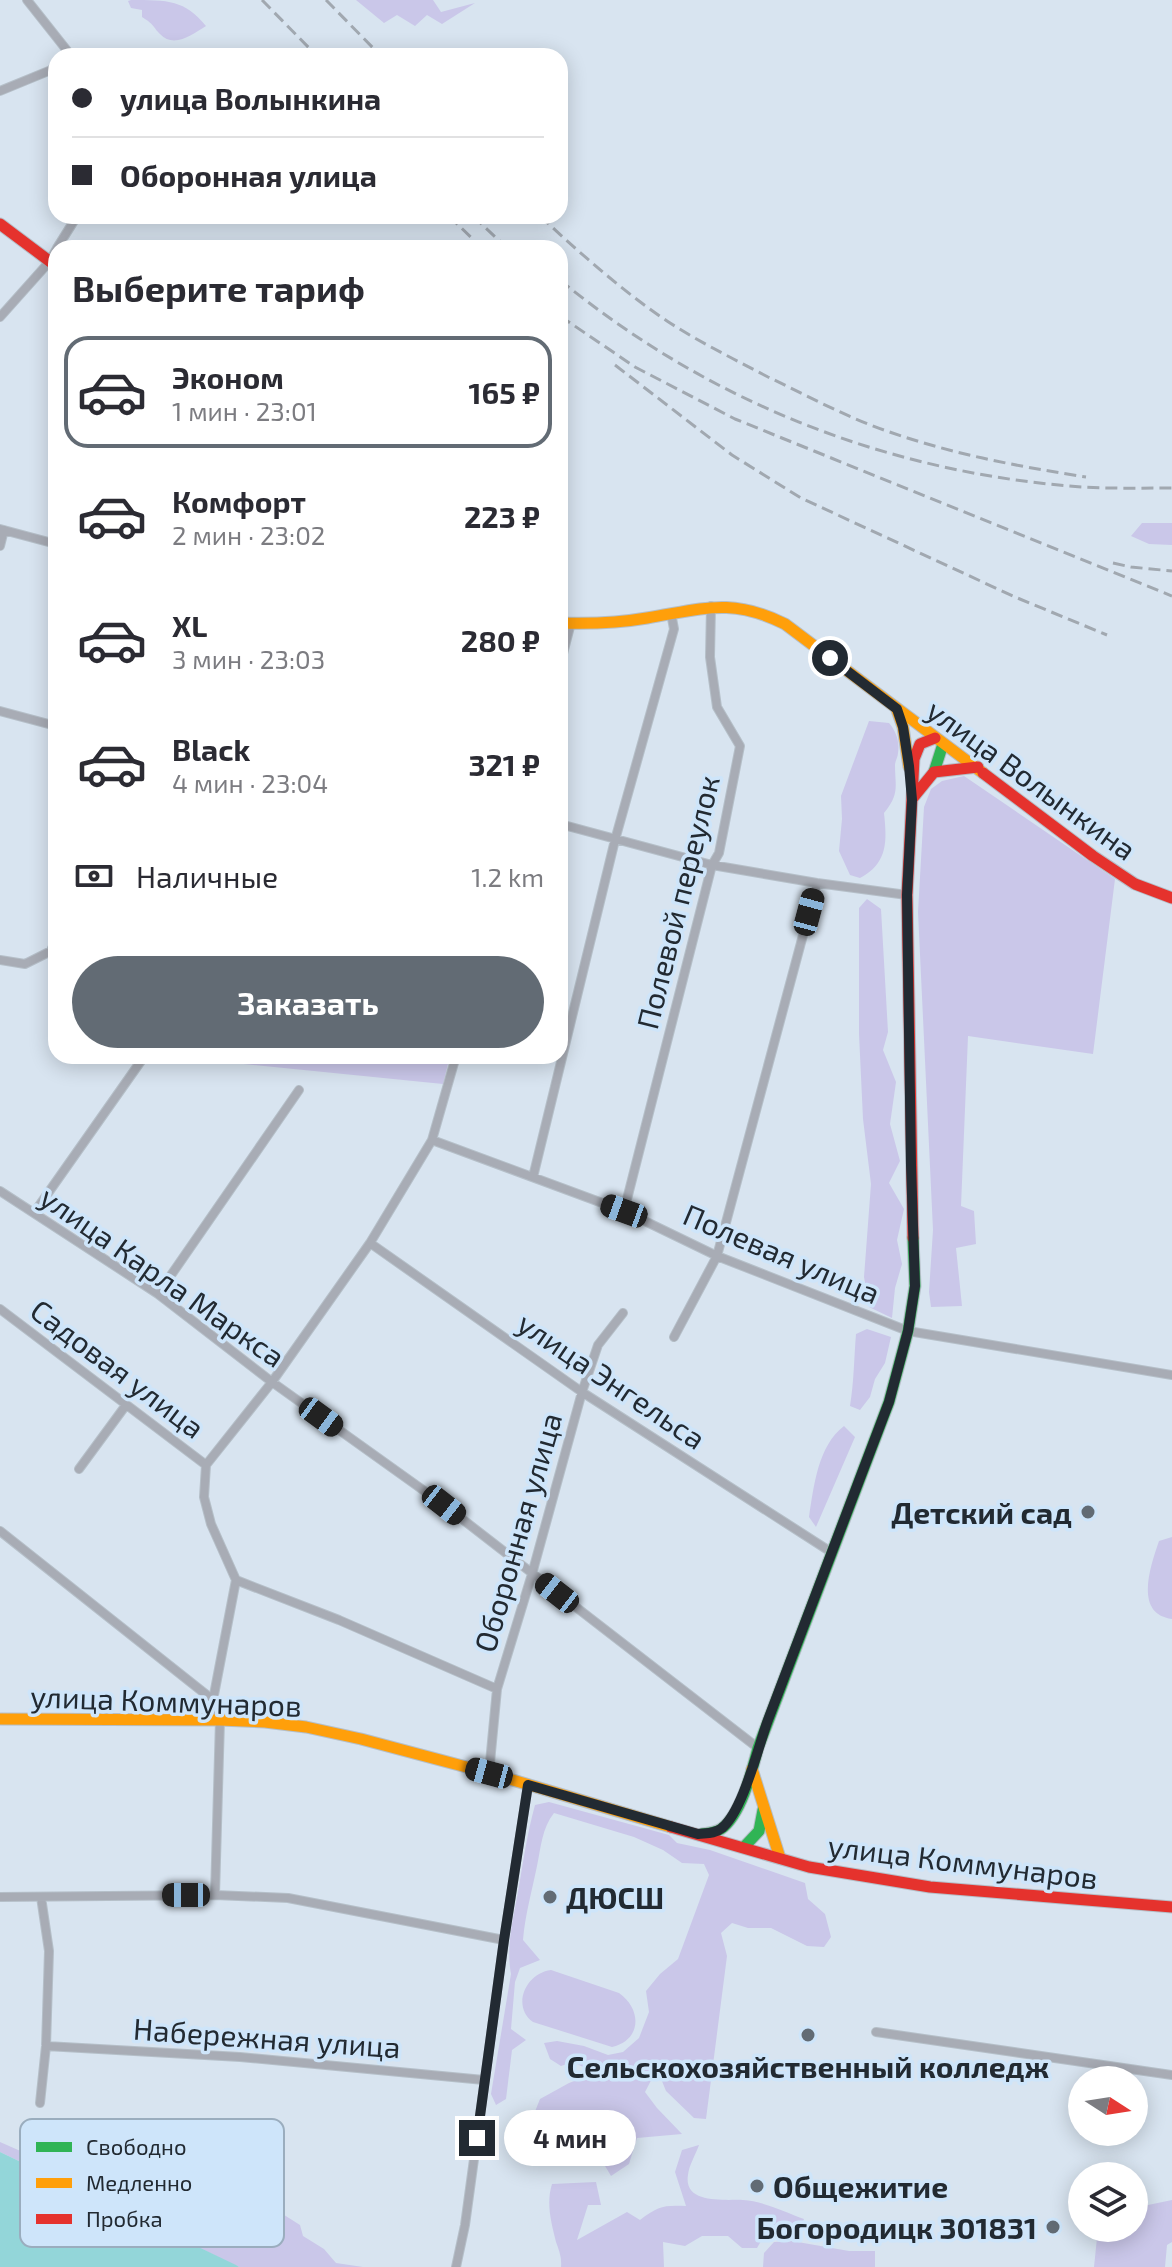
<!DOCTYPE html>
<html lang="ru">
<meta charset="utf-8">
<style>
body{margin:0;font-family:"Exo 2",sans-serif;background:#f2f2f3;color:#2b2b33;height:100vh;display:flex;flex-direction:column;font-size:30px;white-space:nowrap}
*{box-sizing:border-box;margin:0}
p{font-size:26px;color:#7c7c81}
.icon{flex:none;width:44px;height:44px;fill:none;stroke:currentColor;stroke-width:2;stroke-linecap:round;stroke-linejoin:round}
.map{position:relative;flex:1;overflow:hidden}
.sheet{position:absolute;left:48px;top:240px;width:520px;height:824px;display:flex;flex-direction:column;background:#fff;border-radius:24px;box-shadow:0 4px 20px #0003}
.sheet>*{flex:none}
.guide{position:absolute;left:48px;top:48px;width:520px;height:176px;border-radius:24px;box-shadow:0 4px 20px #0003;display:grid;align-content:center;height:176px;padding:0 24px;background:#fff}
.needle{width:52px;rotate:102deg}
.tools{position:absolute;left:1068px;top:2066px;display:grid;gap:16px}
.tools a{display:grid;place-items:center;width:80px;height:80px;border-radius:50%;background:#fff;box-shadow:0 4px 20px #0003;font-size:40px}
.end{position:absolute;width:36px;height:36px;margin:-18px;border:10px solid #222a32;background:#fff;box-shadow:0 0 0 4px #fff}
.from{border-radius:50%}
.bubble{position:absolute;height:56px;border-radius:28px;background:#fff;box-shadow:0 4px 20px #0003;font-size:26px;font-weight:700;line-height:56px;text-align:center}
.car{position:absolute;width:24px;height:48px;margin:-24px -12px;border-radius:10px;box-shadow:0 0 6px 2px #0007;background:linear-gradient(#222 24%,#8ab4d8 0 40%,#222 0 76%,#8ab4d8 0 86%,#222 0)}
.guide b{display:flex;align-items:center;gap:28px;height:76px;font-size:30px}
.guide b+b{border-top:2px solid #e1e1e2}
.guide i{width:20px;height:20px;background:#2b2b33}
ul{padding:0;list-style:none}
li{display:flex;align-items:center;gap:24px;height:112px;margin:0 16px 12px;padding:0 8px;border:4px solid transparent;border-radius:24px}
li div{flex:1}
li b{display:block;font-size:30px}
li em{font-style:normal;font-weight:700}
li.current{border-color:#626b74}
li>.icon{width:72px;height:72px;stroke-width:1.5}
h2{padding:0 24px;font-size:36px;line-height:96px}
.pay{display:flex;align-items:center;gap:20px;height:88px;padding:0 24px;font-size:30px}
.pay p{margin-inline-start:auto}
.primary-button{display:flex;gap:16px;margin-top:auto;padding:16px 24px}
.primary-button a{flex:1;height:92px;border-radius:48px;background:#626b74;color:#fff;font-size:32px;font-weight:700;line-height:92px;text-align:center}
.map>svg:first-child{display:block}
.green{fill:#cac7e9}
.water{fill:#93d6d9}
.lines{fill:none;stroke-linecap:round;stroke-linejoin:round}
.street-casing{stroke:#b5bfc8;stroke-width:10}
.fast-casing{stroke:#b5bfc8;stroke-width:13}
.slow-casing{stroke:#b5bfc8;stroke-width:13}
.jam-casing{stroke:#b5bfc8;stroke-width:13}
.street{stroke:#a8acb5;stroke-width:8}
.fast{stroke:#30b455;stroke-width:11}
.slow{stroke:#ff9f0a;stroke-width:11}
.jam{stroke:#e5322d;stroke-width:11}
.rail{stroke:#a1a8b0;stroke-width:3;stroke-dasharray:12 6;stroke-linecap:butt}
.route{stroke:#222a32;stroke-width:10}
.poi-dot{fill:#626b74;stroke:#cee5fa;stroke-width:3}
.labels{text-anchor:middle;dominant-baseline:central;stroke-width:7;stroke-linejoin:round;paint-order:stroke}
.street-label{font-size:30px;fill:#222a32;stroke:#cee5fa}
.poi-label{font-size:30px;font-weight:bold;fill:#222a32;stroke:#cee5fa;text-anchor:end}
.key{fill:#cee5fa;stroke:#9aadbe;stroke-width:2}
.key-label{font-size:22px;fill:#222a32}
</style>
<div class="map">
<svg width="1172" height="2267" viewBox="0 0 1172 2267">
<rect width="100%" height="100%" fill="#d8e4f0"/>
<path class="green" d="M 131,0 C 168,0 185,0 206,26 C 193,34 174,49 160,34 C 152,26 155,25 142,17 L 142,10 L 131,8 L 128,1 Z
M 356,0 L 433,0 L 441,12 L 475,3 L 442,24 L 427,15 L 415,26 L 397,15 L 384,23 Z
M 1142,523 L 1172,523 L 1172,545 L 1149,544 L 1131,536 Z
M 869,721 L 889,723 C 896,731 900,742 898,753 C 898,757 895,761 895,765 C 895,786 900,794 884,813 C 887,841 888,863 860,878 L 850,875 L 839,851 L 842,819 L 841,796 Z
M 964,776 L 1115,879 L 1093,1054 L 968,1036 L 961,1206 L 974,1211 L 976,1244 L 956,1248 L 962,1306 L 931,1307 L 929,1292 L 933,1230 L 918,912 L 924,807 L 931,789 L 942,781 Z
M 867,899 L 881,909 L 888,1032 L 883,1050 L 896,1082 L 890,1124 L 900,1161 L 889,1183 L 904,1209 L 897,1240 L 902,1264 L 895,1288 L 892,1318 L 869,1307 L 864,1277 L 871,1184 L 863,1119 L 859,1034 L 859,908 Z
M 164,1056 L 450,1056 L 443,1084 Z
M 867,1329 L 891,1337 L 885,1363 L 875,1379 L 870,1397 L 860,1410 L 850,1406 C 854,1382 854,1358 856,1334 Z
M 844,1426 L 855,1437 L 816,1527 L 809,1517 C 814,1485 818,1446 844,1426 Z
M 1172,1537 L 1172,1619 C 1133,1614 1151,1565 1159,1541 Z
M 549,1802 L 669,1835 L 677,1843 L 710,1850 L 805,1883 L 808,1899 L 825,1914 L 831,1937 L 824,1947 L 807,1946 L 771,1928 L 748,1928 L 732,1923 L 721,1933 L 727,1956 L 706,2119 L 694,2118 L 666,2091 L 657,2069 L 645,2092 L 657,2108 L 682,2134 L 637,2138 L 629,2164 L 611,2176 L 595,2149 L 561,2154 L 552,2133 L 528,2129 L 540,2099 L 569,2083 L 595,2073 L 573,2062 L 561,2066 L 550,2059 L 544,2043 L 557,2041 L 584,2046 L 608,2055 L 623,2052 L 639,2038 L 649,2012 L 646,1991 L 660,1974 L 678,1959 L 709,1875 L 704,1864 L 682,1863 L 663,1850 L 634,1837 L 554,1813 C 542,1828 541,1847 537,1866 C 532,1891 525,1915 523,1940 L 540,1960 L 520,1968 L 515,1982 L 511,2029 L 526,2040 L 512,2050 L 506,2099 L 496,2105 L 491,2094 L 511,1974 C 506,1947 513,1919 518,1892 C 523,1863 527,1834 535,1805 Z
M 551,1970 L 619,1993 C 642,2009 642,2040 612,2047 L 533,2022 C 511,2006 526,1973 551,1970 Z
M 0,2142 L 25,2153 L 60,2173 L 95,2188 L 138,2196 L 197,2217 L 236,2224 L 230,2210 L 244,2195 L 266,2199 L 281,2213 L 300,2225 L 303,2236 L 324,2249 L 336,2263 L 363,2267 L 239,2267 L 0,2152 Z
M 699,2145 C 696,2154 689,2165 688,2175 C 683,2205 726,2199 743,2200 C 763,2201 785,2212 804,2219 L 801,2226 L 792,2228 L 779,2224 L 765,2234 L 757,2248 L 742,2248 L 728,2236 L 702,2236 L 685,2246 L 663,2242 L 664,2267 L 561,2267 C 562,2258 559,2250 556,2242 C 551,2222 546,2203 552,2184 L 596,2182 L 601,2205 L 588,2205 L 577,2240 L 627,2212 L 640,2220 C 658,2206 664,2205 686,2206 L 675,2172 L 682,2150 Z
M 1172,2200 L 1172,2242 L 1167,2245 L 1165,2267 L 1094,2267 L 1098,2228 L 1134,2228 L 1134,2208 Z
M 792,2241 L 849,2251 L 875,2251 L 875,2267 L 763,2267 L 764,2253 L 774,2242 Z"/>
<path class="water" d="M 0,2152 L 236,2265 L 239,2267 L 0,2267 Z"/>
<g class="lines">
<g class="street-casing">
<path id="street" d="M 27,0 L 69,53 L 67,56
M 0,91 L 51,70 L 56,66
M 57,248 L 77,216
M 0,317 L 50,261 L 56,250
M 0,529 L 56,544
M 0,546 L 4,530
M 560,665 L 571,623
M 0,711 L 56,726
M 560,824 L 712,865 L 817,883 L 907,895
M 0,960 L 25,964 L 51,951 L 56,939
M 432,1140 L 624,1211 L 717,1256 L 908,1331 L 1172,1375
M 533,1177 L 615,840 L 674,629 L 671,613
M 0,1191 L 158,1294 L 272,1382 L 444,1505 L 758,1748
M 624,1211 L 712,865 L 719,853 L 740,746 L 717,707 L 710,657 L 711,606
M 34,1213 L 141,1061
M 370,1243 L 582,1392 L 831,1552
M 158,1294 L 299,1090
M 0,1309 L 206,1465
M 674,1337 L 717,1256 L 817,883
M 79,1469 L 126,1405
M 0,1531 L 213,1700
M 236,1580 L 339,1620 L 497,1689
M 489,1773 L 497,1689 L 532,1574 L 582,1392 L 598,1345 L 623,1313
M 215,1895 L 220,1720 L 213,1700 L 236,1580 L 211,1524 L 204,1497 L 206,1465 L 272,1382 L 370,1243 L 432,1140 L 456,1056
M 0,1897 L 215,1895 L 288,1898 L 504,1940
M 876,2032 L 1172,2075
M 46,2046 L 240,2057 L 484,2080
M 40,2103 L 46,2046 L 49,1951 L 41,1897
M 456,2267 L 465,2225 L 504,1940 L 528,1785"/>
</g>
<g class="fast-casing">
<path id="fast" d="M 934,772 L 943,744
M 702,1834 C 708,1833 715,1833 721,1829 C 741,1815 752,1771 758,1748 L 889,1402 L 908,1331 L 915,1286 L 913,1238
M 744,1847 L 759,1831 L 763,1810"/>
</g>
<g class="slow-casing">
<path id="slow" d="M 560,623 C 589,624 618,623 647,618 C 703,609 731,597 785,624 L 983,773
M 897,710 L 903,727 L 909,767
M 0,1719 L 220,1720 L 265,1722 L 306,1727 L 361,1739 L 489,1773 L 671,1827
M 752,1769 L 780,1858"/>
</g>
<g class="jam-casing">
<path id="jam" d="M 0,224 L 56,266
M 983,773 L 1093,856 L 1135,884 L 1172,898
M 912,799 L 934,772 L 978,767
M 913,1238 L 907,895 L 914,759 L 920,744 L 935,738
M 671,1827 L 809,1867 L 930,1887 L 1172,1907"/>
</g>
<use href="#street" class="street"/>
<use href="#fast" class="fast"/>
<use href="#slow" class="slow"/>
<use href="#jam" class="jam"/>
<path class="rail" d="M 262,0 L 317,56
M 326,0 L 381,56
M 449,216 L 482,248
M 473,216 L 507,248
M 540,216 C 580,253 621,290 667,321 C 699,342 734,359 768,377 C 806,395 844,416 884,430 C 951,454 1016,466 1086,477
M 560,280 C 706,400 881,470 1069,486 C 1103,489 1138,488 1172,488
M 560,316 L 635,367 L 735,419 L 1172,596
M 615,365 L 732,455 L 801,498 L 1015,597 L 1107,635
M 1113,563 L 1131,567 L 1172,571"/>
</g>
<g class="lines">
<path class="route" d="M 477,2138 L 504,1940 L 528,1785 L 698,1834 C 706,1833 715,1834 722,1828 C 743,1811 758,1747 768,1720 L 889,1402 L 908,1331 L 915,1286 L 911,1165 L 907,895 L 912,800 L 909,766 L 903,727 L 897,709 L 830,658"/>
</g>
<g class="poi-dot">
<circle cx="1088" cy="1512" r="8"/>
<circle cx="550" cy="1897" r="8"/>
<circle cx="808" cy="2035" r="8"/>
<circle cx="757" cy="2186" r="8"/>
<circle cx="1053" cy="2227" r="8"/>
</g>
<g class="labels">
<g class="street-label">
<text transform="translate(1032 779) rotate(36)">улица Волынкина</text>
<text transform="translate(677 902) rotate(-76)">Полевой переулок</text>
<text transform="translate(782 1253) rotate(23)">Полевая улица</text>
<text transform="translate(163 1276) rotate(35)">улица Карла Маркса</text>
<text transform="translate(118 1368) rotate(37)">Садовая улица</text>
<text transform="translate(612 1380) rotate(34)">улица Энгельса</text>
<text transform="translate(517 1532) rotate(-74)">Оборонная улица</text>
<text transform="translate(166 1700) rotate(2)">улица Коммунаров</text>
<text transform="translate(963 1861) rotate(7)">улица Коммунаров</text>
<text transform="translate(267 2037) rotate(4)">Набережная улица</text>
</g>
<g class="poi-label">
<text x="1072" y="1512">Детский сад</text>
<text x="566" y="1897" text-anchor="start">ДЮСШ</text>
<text x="808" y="2066" text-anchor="middle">Сельскохозяйственный колледж</text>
<text x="773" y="2186" text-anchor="start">Общежитие</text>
<text x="1037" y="2227">Богородицк 301831</text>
</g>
</g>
<rect x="20" y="2119" width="264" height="128" rx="12" class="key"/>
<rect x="36" y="2142" width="36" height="10" fill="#30b455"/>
<rect x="36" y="2178" width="36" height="10" fill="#ff9f0a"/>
<rect x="36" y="2214" width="36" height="10" fill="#e5322d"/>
<g class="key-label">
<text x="86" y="2155">Свободно</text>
<text x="86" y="2191">Медленно</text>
<text x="86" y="2227">Пробка</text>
</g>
</svg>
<div class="tools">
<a><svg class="needle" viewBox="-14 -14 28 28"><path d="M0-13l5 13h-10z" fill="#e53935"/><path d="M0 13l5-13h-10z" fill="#7c7c81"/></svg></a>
<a><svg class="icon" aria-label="layers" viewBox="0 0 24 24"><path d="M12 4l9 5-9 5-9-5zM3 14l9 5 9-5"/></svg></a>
</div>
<i class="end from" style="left:830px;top:658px"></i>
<i class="end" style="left:477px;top:2138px"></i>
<div class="bubble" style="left:504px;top:2110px;width:132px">4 мин</div>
<i class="car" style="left:809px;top:912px;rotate:15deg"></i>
<i class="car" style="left:624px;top:1211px;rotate:290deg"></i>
<i class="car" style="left:321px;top:1417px;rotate:126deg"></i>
<i class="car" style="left:444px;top:1505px;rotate:128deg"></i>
<i class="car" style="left:557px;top:1593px;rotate:308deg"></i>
<i class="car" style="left:489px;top:1773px;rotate:285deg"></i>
<i class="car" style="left:186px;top:1895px;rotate:270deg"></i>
<div class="guide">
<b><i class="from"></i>улица Волынкина</b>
<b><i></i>Оборонная улица</b>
</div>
<section class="sheet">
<h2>Выберите тариф</h2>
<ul>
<li class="current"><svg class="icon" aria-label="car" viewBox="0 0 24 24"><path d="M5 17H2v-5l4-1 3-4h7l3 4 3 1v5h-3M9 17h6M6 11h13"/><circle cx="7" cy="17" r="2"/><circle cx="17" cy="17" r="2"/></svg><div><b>Эконом</b><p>1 мин · 23:01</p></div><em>165 ₽</em></li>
<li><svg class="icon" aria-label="car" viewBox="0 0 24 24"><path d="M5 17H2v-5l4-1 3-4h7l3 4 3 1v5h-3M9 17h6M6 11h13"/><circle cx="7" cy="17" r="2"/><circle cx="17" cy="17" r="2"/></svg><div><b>Комфорт</b><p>2 мин · 23:02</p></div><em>223 ₽</em></li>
<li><svg class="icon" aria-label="car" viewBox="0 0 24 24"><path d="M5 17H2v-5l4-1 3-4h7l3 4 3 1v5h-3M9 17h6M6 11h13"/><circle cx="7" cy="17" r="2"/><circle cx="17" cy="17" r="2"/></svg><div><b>XL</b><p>3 мин · 23:03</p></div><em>280 ₽</em></li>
<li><svg class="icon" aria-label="car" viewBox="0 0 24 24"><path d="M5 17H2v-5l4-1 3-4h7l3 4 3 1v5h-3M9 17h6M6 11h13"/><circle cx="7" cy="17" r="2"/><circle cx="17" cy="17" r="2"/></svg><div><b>Black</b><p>4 мин · 23:04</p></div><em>321 ₽</em></li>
</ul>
<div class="pay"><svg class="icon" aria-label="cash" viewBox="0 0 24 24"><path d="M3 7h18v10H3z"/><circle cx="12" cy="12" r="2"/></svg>Наличные<p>1.2 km</p></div>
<div class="primary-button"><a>Заказать</a></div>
</section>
</div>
